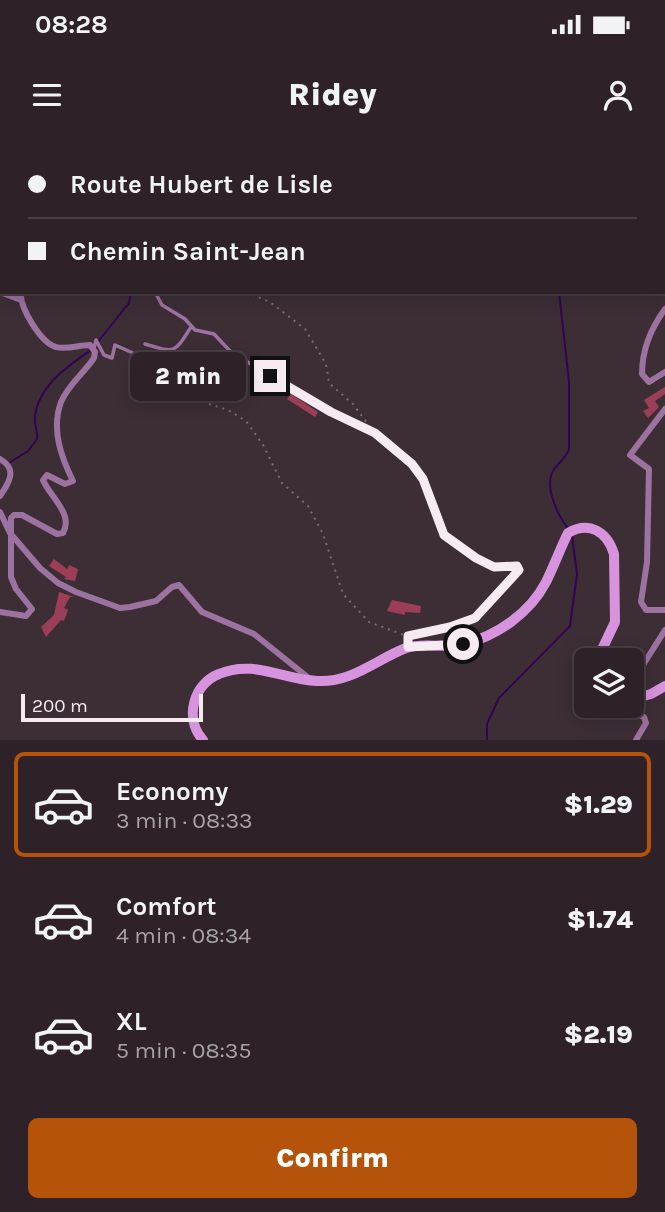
<!DOCTYPE html>
<meta charset="utf-8">
<style>
body{margin:0;font-family:Karla,sans-serif;background:#362a30;color:#f1f3f6;height:100vh;display:flex;flex-direction:column;font-size:26px;white-space:nowrap}
*{box-sizing:border-box;margin:0}
p{font-size:23px;color:#a7a4a8}
.icon{flex:none;width:38px;height:38px;fill:none;stroke:currentColor;stroke-width:2;stroke-linecap:round;stroke-linejoin:round}
.map{position:relative;height:600px;overflow:hidden}
.side{display:flex;flex-direction:column;background:#2e2228;flex:1}
.side>*{flex:none}
.hud{position:absolute;left:0px;top:0px;width:665px;height:154px;box-shadow:0 4px 18px #0003,0 0 0 2px #493f45;display:grid;align-content:center;height:154px;padding:0 28px;background:#2e2228}
.fabs{position:absolute;left:574px;top:508px;display:grid;gap:14px}
.fabs a{display:grid;place-items:center;width:70px;height:70px;border-radius:10px;background:#2e2228;box-shadow:0 4px 18px #0003,0 0 0 2px #493f45;font-size:35px}
.scale{position:absolute;left:21px;bottom:18px;width:182px;box-sizing:border-box;padding-left:7px;border:4px solid #f5ebf0;border-top:0;font-size:19px;line-height:24px;white-space:nowrap;color:#f5ebf0;-webkit-text-stroke:5px #3d2e36;paint-order:stroke}
.end{position:absolute;width:32px;height:32px;margin:-16px;border:9px solid #f5ebf0;background:#111;box-shadow:0 0 0 4px #111}
.from{border-radius:50%}
.bubble{position:absolute;height:49px;border-radius:10px;background:#2e2228;box-shadow:0 4px 18px #0003,0 0 0 2px #493f45;font-size:23px;font-weight:800;line-height:49px;text-align:center}
.hud b{display:flex;align-items:center;gap:24px;height:66px;font-size:26px}
.hud b+b{border-top:2px solid #493f45}
.hud i{width:18px;height:18px;background:#f1f3f6}
ul{padding:12px 0 0;list-style:none}
li{display:flex;align-items:center;gap:21px;height:105px;margin:0 14px 10px;padding:0 14px;border:4px solid transparent;border-radius:10px}
li div{flex:1}
li b{display:block;font-size:26px}
li em{font-style:normal;font-weight:800}
li.active{border-color:#b45309}
li>.icon{width:63px;height:63px;stroke-width:1.5}
.action{display:flex;gap:14px;margin-top:auto;padding:14px 28px}
.action a{flex:1;height:80px;border-radius:10px;background:#b45309;color:#fff;font-size:28px;font-weight:800;line-height:80px;text-align:center}
.status{display:flex;justify-content:space-between;align-items:center;height:49px;padding:0 35px;background:#2e2228;direction:ltr}
.status svg{height:19px;fill:currentColor}
header{display:flex;justify-content:space-between;align-items:center;height:91px;padding:0 28px;background:#2e2228;font-size:32px;font-weight:800}
.map>svg:first-child{display:block}
.lines{fill:none;stroke-linecap:round;stroke-linejoin:round}
.stream{stroke:#310454;stroke-width:2}
.building{fill:#9d3e58}
.path{stroke:#796c73;stroke-width:2;stroke-dasharray:2 5;stroke-linecap:butt}
.lane{stroke:#9c72a0;stroke-width:3.5}
.street{stroke:#9c72a0;stroke-width:6}
.secondary{stroke:#d893de;stroke-width:10}
.route{stroke:#f5ebf0;stroke-width:9}
</style>
<div class="status"><b>08:28</b><svg viewBox="0 0 49 12"><path d="M0 12V9h3v3zM5 12V6h3v6zM10 12V3h3v9zM15 12V0h3v12zM26 1h20v11H26zM47 4h2v5h-2z"/></svg></div>
<header><svg class="icon" aria-label="menu" viewBox="0 0 24 24"><path d="M4 6h16M4 12h16M4 18h16"/></svg>Ridey<svg class="icon" aria-label="person" viewBox="0 0 24 24"><circle cx="12" cy="8" r="4"/><path d="M4 21q1-7 8-7t8 7"/></svg></header>
<div class="map">
<svg width="665" height="600" viewBox="0 0 665 600">
<rect width="100%" height="100%" fill="#3d2e36"/>
<g class="lines">
<path class="stream" d="M 495,0 L 497,2
M 83,2 L 83,0
M 187,2 L 187,0
M 0,77 L 2,77
M 559,152 L 569,242 L 569,309 C 566,319 558,322 553,331 C 544,347 558,376 568,388
M 97,203 L 129,163 L 131,152
M 9,323 L 28,311 L 37,299 C 38,291 34,285 35,277 C 38,246 68,226 91,210
M 487,600 L 487,584 L 499,558 L 570,486 L 577,434 L 572,396"/>
</g>
<path class="building" d="M 665,247 L 665,254 L 655,261 L 659,267 L 648,278 L 643,271 L 649,268 L 644,260 Z
M 291,254 L 318,272 L 315,277 L 287,259 Z
M 54,419 L 67,429 L 69,425 L 78,429 L 75,441 L 64,439 L 66,437 L 49,426 Z
M 59,452 L 74,457 L 70,457 L 64,468 L 68,470 L 64,481 L 61,480 L 46,497 L 41,487 L 54,475 Z
M 392,460 L 421,466 L 420,473 L 405,472 L 405,475 L 387,471 Z"/>
<g class="lines">
<path class="path" d="M 284,0 L 284,2
M 384,0 L 384,2
M 246,152 L 270,162 L 305,189 L 326,224 L 329,243 L 353,264 L 370,287
M 209,264 L 228,270 L 246,281 L 263,305 L 282,343 L 308,366 L 323,394 L 343,454 L 369,482 L 404,495"/>
<path class="lane" d="M 155,152 L 162,165 L 185,179 L 195,190 L 214,194 L 230,211 L 297,253 L 357,287 L 375,293 L 418,331 L 444,395 L 476,418 L 494,427 L 517,426 L 519,430 L 475,478 L 450,487 L 408,496 L 408,505
M 145,204 C 175,213 174,214 191,187
M 94,208 L 96,200 L 104,215 L 112,218 L 115,205 L 133,213"/>
<path class="street" d="M 31,0 L 32,2
M 663,101 L 665,100
M 663,110 L 665,114
M 0,152 L 21,160
M 665,169 C 651,188 642,210 642,234 L 649,242 L 665,232
M 665,269 L 630,315 L 649,329 L 647,422 L 641,462 L 646,470 L 665,470
M 0,319 C 18,329 9,343 0,356
M 0,372 L 10,393 L 40,428 L 58,443 L 76,452 L 120,468 L 130,467 L 156,461 L 172,447 L 179,445 L 202,472 L 254,494 L 310,539
M 0,472 L 26,476 L 32,469 L 16,449 L 11,437 L 11,378 L 14,375 L 22,375 L 57,394 L 63,393 C 74,374 50,357 43,340 L 47,335 L 65,344 L 73,341 C 61,317 51,289 61,262 C 68,245 84,233 94,218 L 95,212 L 90,205 C 79,205 66,210 56,207 C 41,203 19,167 21,152
M 632,530 L 643,525 L 665,490
M 608,565 L 644,577 L 646,583 L 636,600"/>
<path class="secondary" d="M 632,559 L 651,554 L 665,546
M 203,600 C 184,579 193,544 219,534 C 254,519 283,540 317,541 C 352,543 375,520 406,508 C 423,502 445,509 464,504 C 497,496 530,473 546,442 C 554,426 560,409 568,393 C 589,381 607,391 614,414 L 615,482 L 597,520"/>
</g>
<g class="lines">
<path class="route" d="M 270,236 L 331,272 L 375,293 L 412,324 L 423,339 L 444,395 L 476,418 L 494,427 L 517,426 L 519,430 L 475,478 L 450,487 L 408,496 L 408,507 L 463,504"/>
</g>
</svg>
<div class="fabs">
<a><svg class="icon" aria-label="layers" viewBox="0 0 24 24"><path d="M12 4l9 5-9 5-9-5zM3 14l9 5 9-5"/></svg></a>
</div>
<div class="scale">200 m</div>
<i class="end from" style="left:463px;top:504px"></i>
<i class="end" style="left:270px;top:236px"></i>
<div class="bubble" style="left:130px;top:212px;width:116px">2 min</div>
<div class="hud">
<b><i class="from"></i>Route Hubert de Lisle</b>
<b><i></i>Chemin Saint-Jean</b>
</div>
</div>
<section class="side">
<ul>
<li class="active"><svg class="icon" aria-label="car" viewBox="0 0 24 24"><path d="M5 17H2v-5l4-1 3-4h7l3 4 3 1v5h-3M9 17h6M6 11h13"/><circle cx="7" cy="17" r="2"/><circle cx="17" cy="17" r="2"/></svg><div><b>Economy</b><p>3 min · 08:33</p></div><em>$1.29</em></li>
<li><svg class="icon" aria-label="car" viewBox="0 0 24 24"><path d="M5 17H2v-5l4-1 3-4h7l3 4 3 1v5h-3M9 17h6M6 11h13"/><circle cx="7" cy="17" r="2"/><circle cx="17" cy="17" r="2"/></svg><div><b>Comfort</b><p>4 min · 08:34</p></div><em>$1.74</em></li>
<li><svg class="icon" aria-label="car" viewBox="0 0 24 24"><path d="M5 17H2v-5l4-1 3-4h7l3 4 3 1v5h-3M9 17h6M6 11h13"/><circle cx="7" cy="17" r="2"/><circle cx="17" cy="17" r="2"/></svg><div><b>XL</b><p>5 min · 08:35</p></div><em>$2.19</em></li>
</ul>
<div class="action"><a>Confirm</a></div>
</section>
